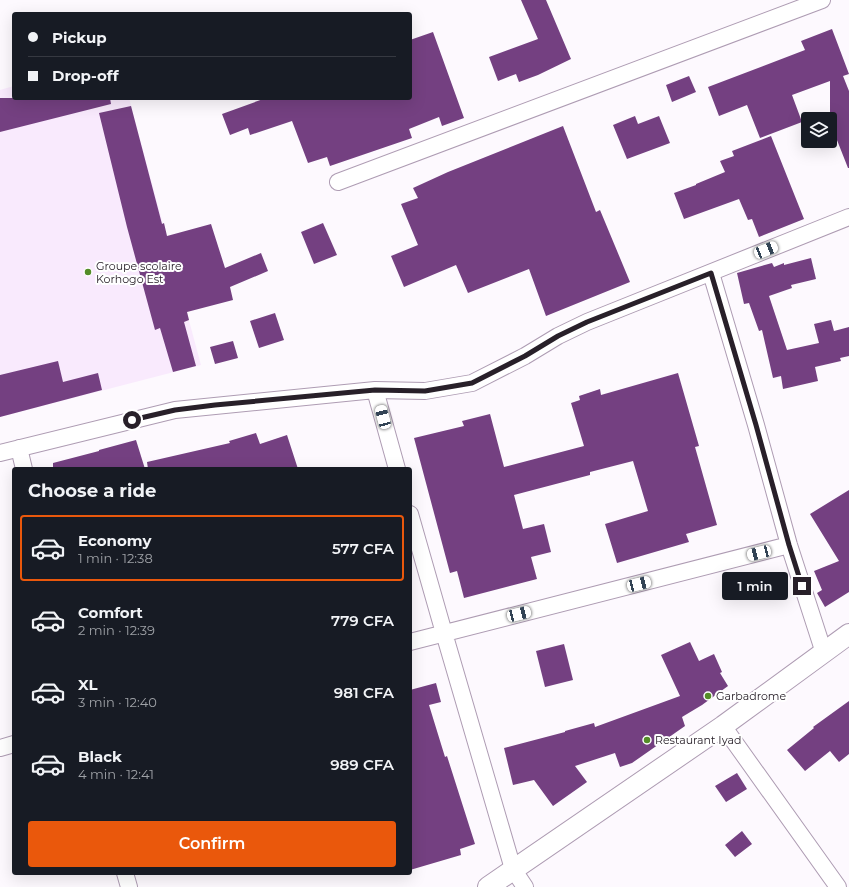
<!DOCTYPE html>
<meta charset="utf-8">
<style>
body{margin:0;font-family:Montserrat,sans-serif;background:#20242c;color:#f1f3f6;height:100vh;display:flex;flex-direction:column;font-size:15px;white-space:nowrap}
*{box-sizing:border-box;margin:0}
p{font-size:13px;color:#9ea1a6}
.icon{flex:none;width:22px;height:22px;fill:none;stroke:currentColor;stroke-width:2;stroke-linecap:round;stroke-linejoin:round}
.map{position:relative;flex:1;overflow:hidden}
.sheet{position:absolute;left:12px;top:467px;width:400px;height:408px;display:flex;flex-direction:column;background:#171b24;border-radius:4px;box-shadow:0 4px 16px #0002}
.sheet>*{flex:none}
.top-card{position:absolute;left:12px;top:12px;width:400px;height:88px;border-radius:4px;box-shadow:0 4px 16px #0002;display:grid;align-content:center;height:88px;padding:0 16px;background:#171b24}
.buttons{position:absolute;left:801px;top:112px;display:grid;gap:8px}
.buttons a{display:grid;place-items:center;width:36px;height:36px;border-radius:4px;background:#171b24;box-shadow:0 4px 16px #0002;font-size:20px}
.end{position:absolute;width:18px;height:18px;margin:-9px;border:5px solid #282029;background:#fff;box-shadow:0 0 0 2px #fff}
.from{border-radius:50%}
.bubble{position:absolute;height:28px;border-radius:4px;background:#171b24;box-shadow:0 4px 16px #0002;font-size:13px;font-weight:600;line-height:28px;text-align:center}
.car{position:absolute;width:12px;height:24px;margin:-12px -6px;border-radius:5px;box-shadow:0 0 3px 1px #0007;background:linear-gradient(#fff 24%,#345 0 40%,#fff 0 76%,#345 0 86%,#fff 0)}
.top-card b{display:flex;align-items:center;gap:14px;height:38px;font-size:15px}
.top-card b+b{border-top:1px solid #363941}
.top-card i{width:10px;height:10px;background:#f1f3f6}
ul{padding:0;list-style:none}
li{display:flex;align-items:center;gap:12px;height:66px;margin:0 8px 6px;padding:0 8px;border:2px solid transparent;border-radius:4px}
li div{flex:1}
li b{display:block;font-size:15px}
li em{font-style:normal;font-weight:600}
li.current{border-color:#ea580c}
li>.icon{width:36px;height:36px;stroke-width:1.5}
h2{padding:0 16px;font-size:18px;line-height:48px}
.cta{display:flex;gap:8px;margin-top:auto;padding:8px 16px}
.cta a{flex:1;height:46px;border-radius:4px;background:#ea580c;color:#fff;font-size:16px;font-weight:600;line-height:46px;text-align:center}
.map>svg:first-child{display:block}
.built{fill:#f9eafd}
.building{fill:#744081}
.lines{fill:none;stroke-linecap:round;stroke-linejoin:round}
.minor-casing{stroke:#ae9cb3;stroke-width:18}
.tertiary-casing{stroke:#ae9cb3;stroke-width:22}
.minor{stroke:#fff;stroke-width:16}
.tertiary{stroke:#fff;stroke-width:20}
.route{stroke:#282029;stroke-width:5}
.poi-dot{fill:#548c28;stroke:#fff;stroke-width:1.5}
.labels{text-anchor:middle;dominant-baseline:central;stroke-width:4;stroke-linejoin:round;paint-order:stroke}
.poi-label{font-size:11px;fill:#282029;stroke:#fff;text-anchor:start}
</style>
<div class="map">
<svg width="849" height="887" viewBox="0 0 849 887">
<rect width="100%" height="100%" fill="#fdf9fe"/>
<path class="built" d="M 14,86 L 14,98 L 129,98 L 201,365 L 0,417 L 0,90 Z"/>
<path class="building" d="M 521,0 L 546,0 L 571,59 L 538,75 L 519,82 L 516,74 L 498,81 L 489,57 L 538,39 Z
M 832,29 L 849,74 L 843,76 L 849,91 L 849,168 L 848,168 L 835,135 L 830,137 L 830,81 L 792,95 L 802,122 L 760,138 L 747,105 L 719,116 L 708,87 L 805,50 L 801,41 Z
M 433,32 L 464,118 L 442,126 L 439,117 L 409,129 L 412,138 L 330,166 L 327,157 L 308,163 L 292,121 L 250,135 L 248,128 L 230,135 L 222,114 L 266,98 L 410,98 L 410,40 Z
M 689,76 L 696,92 L 672,102 L 666,85 Z
M 0,98 L 110,98 L 111,104 L 0,132 Z
M 131,106 L 162,224 L 164,223 L 167,236 L 211,224 L 225,268 L 261,253 L 268,271 L 230,287 L 233,300 L 187,312 L 189,320 L 184,322 L 196,366 L 173,372 L 160,328 L 155,330 L 127,227 L 99,113 Z
M 635,116 L 638,124 L 659,116 L 670,143 L 627,159 L 613,125 Z
M 563,126 L 596,212 L 600,210 L 630,282 L 546,316 L 529,269 L 468,293 L 456,265 L 404,287 L 391,256 L 418,245 L 401,204 L 418,198 L 413,188 L 448,172 Z
M 771,136 L 804,219 L 759,237 L 752,219 L 748,220 L 739,199 L 684,219 L 674,193 L 696,185 L 696,184 L 725,172 L 720,161 L 734,156 L 732,151 Z
M 323,223 L 337,255 L 314,264 L 301,232 Z
M 811,258 L 816,279 L 791,285 L 792,288 L 769,296 L 787,350 L 819,343 L 814,324 L 831,320 L 834,331 L 849,327 L 849,356 L 840,358 L 841,361 L 815,367 L 818,381 L 783,389 L 781,376 L 773,378 L 762,330 L 759,331 L 749,303 L 744,304 L 737,273 L 772,263 L 774,267 L 784,263 L 784,265 Z
M 275,313 L 284,340 L 259,348 L 250,321 Z
M 233,341 L 238,358 L 215,364 L 210,347 Z
M 58,361 L 63,382 L 98,373 L 102,390 L 0,417 L 0,375 Z
M 678,373 L 699,446 L 695,447 L 717,525 L 686,534 L 689,542 L 617,563 L 605,524 L 648,511 L 633,461 L 590,472 L 590,475 L 514,495 L 523,529 L 544,524 L 551,552 L 531,557 L 537,579 L 464,598 L 457,571 L 450,573 L 414,438 L 464,426 L 462,421 L 490,414 L 504,467 L 584,446 L 571,403 L 580,400 L 579,396 L 600,389 L 601,395 Z
M 256,433 L 260,444 L 287,435 L 298,469 L 148,469 L 147,462 L 230,443 L 229,441 Z
M 136,440 L 145,469 L 53,469 L 53,463 L 99,451 L 99,450 Z
M 849,490 L 849,592 L 825,607 L 817,593 L 822,590 L 814,571 L 839,561 L 810,514 Z
M 690,642 L 699,661 L 714,654 L 722,672 L 720,673 L 728,686 L 702,705 L 682,717 L 685,726 L 632,763 L 620,767 L 615,753 L 575,766 L 587,782 L 553,806 L 534,780 L 513,785 L 504,748 L 565,732 L 565,731 L 594,723 L 595,727 L 680,696 L 661,655 Z
M 564,644 L 573,680 L 545,687 L 536,651 Z
M 436,683 L 441,702 L 429,705 L 445,757 L 447,756 L 475,844 L 460,849 L 461,855 L 410,870 L 410,690 Z
M 849,701 L 849,754 L 839,762 L 830,751 L 805,771 L 787,750 L 814,728 L 813,727 Z
M 737,773 L 747,789 L 726,802 L 715,786 Z
M 742,831 L 752,844 L 735,857 L 725,845 Z"/>
<g class="lines">
<g class="minor-casing">
<path id="minor" d="M 338,182 L 822,0
M 711,273 L 756,425 L 789,545 L 824,653
M 375,390 L 397,469
M 19,448 L 24,469
M 0,453 L 175,410 L 375,390 L 425,391 L 472,383 L 525,356 L 558,336 L 587,322 L 849,217
M 410,514 L 444,633 L 513,869 L 525,887
M 410,642 L 789,545
M 723,726 L 838,887
M 0,748 L 14,744
M 125,873 L 129,887"/>
</g>
<g class="tertiary-casing">
<path id="tertiary" d="M 488,887 L 723,726 L 849,634"/>
</g>
<use href="#minor" class="minor"/>
<use href="#tertiary" class="tertiary"/>
</g>
<g class="lines">
<path class="route" d="M 132,420 L 175,410 L 215,405 L 375,390 L 425,391 L 472,383 L 525,356 L 558,336 L 587,322 L 711,273 L 756,425 L 789,545 L 802,586"/>
</g>
<g class="poi-dot">
<circle cx="88" cy="272" r="4"/>
<circle cx="708" cy="696" r="4"/>
<circle cx="647" cy="740" r="4"/>
</g>
<g class="labels">
<g class="poi-label">
<text x="96" y="266">Groupe scolaire<tspan x="96" dy="13">Korhogo Est</tspan></text>
<text x="716" y="696">Garbadrome</text>
<text x="655" y="740">Restaurant Iyad</text>
</g>
</g>
</svg>
<div class="buttons">
<a><svg class="icon" aria-label="layers" viewBox="0 0 24 24"><path d="M12 4l9 5-9 5-9-5zM3 14l9 5 9-5"/></svg></a>
</div>
<i class="end from" style="left:132px;top:420px"></i>
<i class="end" style="left:802px;top:586px"></i>
<div class="bubble" style="left:722px;top:572px;width:66px">1 min</div>
<i class="car" style="left:766px;top:250px;rotate:68deg"></i>
<i class="car" style="left:383px;top:417px;rotate:345deg"></i>
<i class="car" style="left:759px;top:553px;rotate:256deg"></i>
<i class="car" style="left:639px;top:584px;rotate:76deg"></i>
<i class="car" style="left:519px;top:614px;rotate:76deg"></i>
<div class="top-card">
<b><i class="from"></i>Pickup</b>
<b><i></i>Drop-off</b>
</div>
<section class="sheet">
<h2>Choose a ride</h2>
<ul>
<li class="current"><svg class="icon" aria-label="car" viewBox="0 0 24 24"><path d="M5 17H2v-5l4-1 3-4h7l3 4 3 1v5h-3M9 17h6M6 11h13"/><circle cx="7" cy="17" r="2"/><circle cx="17" cy="17" r="2"/></svg><div><b>Economy</b><p>1 min · 12:38</p></div><em>577 CFA</em></li>
<li><svg class="icon" aria-label="car" viewBox="0 0 24 24"><path d="M5 17H2v-5l4-1 3-4h7l3 4 3 1v5h-3M9 17h6M6 11h13"/><circle cx="7" cy="17" r="2"/><circle cx="17" cy="17" r="2"/></svg><div><b>Comfort</b><p>2 min · 12:39</p></div><em>779 CFA</em></li>
<li><svg class="icon" aria-label="car" viewBox="0 0 24 24"><path d="M5 17H2v-5l4-1 3-4h7l3 4 3 1v5h-3M9 17h6M6 11h13"/><circle cx="7" cy="17" r="2"/><circle cx="17" cy="17" r="2"/></svg><div><b>XL</b><p>3 min · 12:40</p></div><em>981 CFA</em></li>
<li><svg class="icon" aria-label="car" viewBox="0 0 24 24"><path d="M5 17H2v-5l4-1 3-4h7l3 4 3 1v5h-3M9 17h6M6 11h13"/><circle cx="7" cy="17" r="2"/><circle cx="17" cy="17" r="2"/></svg><div><b>Black</b><p>4 min · 12:41</p></div><em>989 CFA</em></li>
</ul>
<div class="cta"><a>Confirm</a></div>
</section>
</div>
